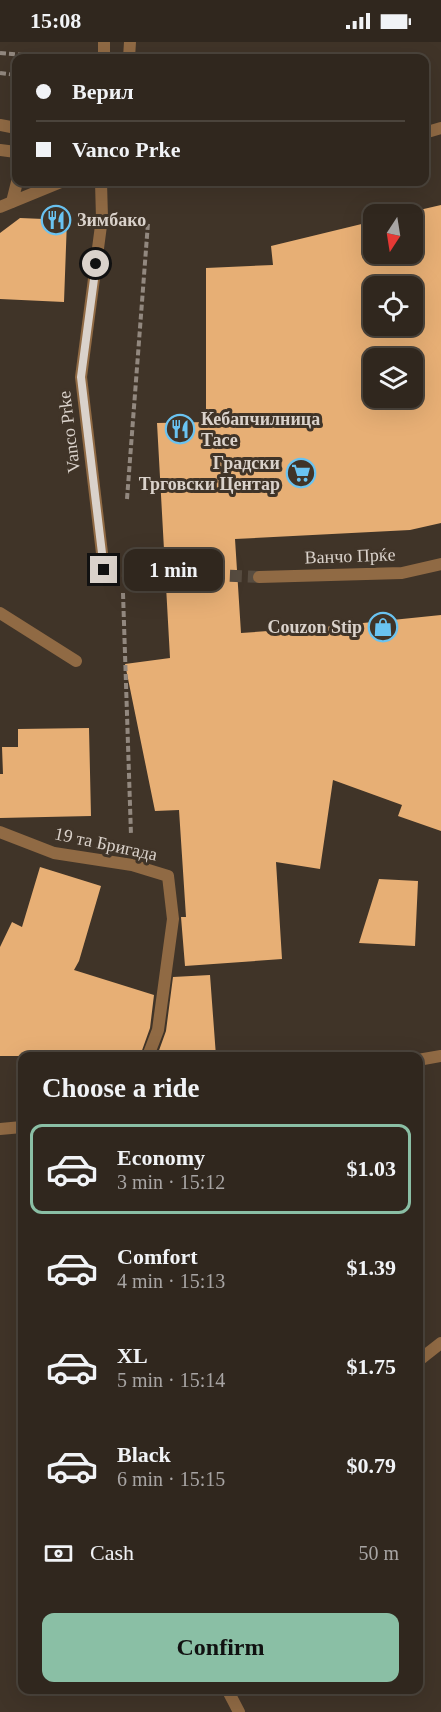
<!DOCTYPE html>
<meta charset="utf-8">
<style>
body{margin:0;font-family:Georgia,serif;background:#382f27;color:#f1f3f6;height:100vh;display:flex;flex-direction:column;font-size:22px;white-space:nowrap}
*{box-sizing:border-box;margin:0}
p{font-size:20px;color:#a8a5a4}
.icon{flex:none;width:33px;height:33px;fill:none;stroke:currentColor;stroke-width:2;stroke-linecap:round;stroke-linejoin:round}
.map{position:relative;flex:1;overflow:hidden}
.details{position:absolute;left:18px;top:1010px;width:405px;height:642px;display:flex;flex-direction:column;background:#30271e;border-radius:12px;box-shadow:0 6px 24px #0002,0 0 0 2px #4b443c}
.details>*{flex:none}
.guide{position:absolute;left:12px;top:12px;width:417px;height:132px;border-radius:12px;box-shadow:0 6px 24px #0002,0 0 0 2px #4b443c;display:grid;align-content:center;height:132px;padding:0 24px;background:#30271e}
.needle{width:39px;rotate:192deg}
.tools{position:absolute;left:363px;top:162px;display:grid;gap:12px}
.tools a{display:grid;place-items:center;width:60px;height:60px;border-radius:12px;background:#30271e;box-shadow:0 6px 24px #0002,0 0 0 2px #4b443c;font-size:30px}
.end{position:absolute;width:27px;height:27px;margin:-14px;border:8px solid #dad2cb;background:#111;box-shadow:0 0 0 3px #111}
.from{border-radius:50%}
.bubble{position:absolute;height:42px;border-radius:12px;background:#30271e;box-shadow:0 6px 24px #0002,0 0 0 2px #4b443c;font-size:20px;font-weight:700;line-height:42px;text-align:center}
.guide b{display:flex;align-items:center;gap:21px;height:57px;font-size:22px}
.guide b+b{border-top:2px solid #4b443c}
.guide i{width:15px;height:15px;background:#f1f3f6}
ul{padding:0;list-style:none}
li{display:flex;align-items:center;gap:18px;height:90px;margin:0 12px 9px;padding:0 12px;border:3px solid transparent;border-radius:12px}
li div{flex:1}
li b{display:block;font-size:22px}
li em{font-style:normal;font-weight:700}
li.active{border-color:#8abfa5}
li>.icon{width:54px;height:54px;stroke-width:1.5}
h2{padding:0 24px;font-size:27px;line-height:72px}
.pay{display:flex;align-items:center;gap:15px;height:66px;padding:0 24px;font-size:22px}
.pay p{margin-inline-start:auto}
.button{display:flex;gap:12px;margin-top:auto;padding:12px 24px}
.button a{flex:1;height:69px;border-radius:12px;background:#8abfa5;color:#111;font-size:24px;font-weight:700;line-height:69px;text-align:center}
.status{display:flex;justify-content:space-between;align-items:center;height:42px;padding:0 30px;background:#30271e;direction:ltr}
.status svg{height:16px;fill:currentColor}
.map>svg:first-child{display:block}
.building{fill:#e7af75;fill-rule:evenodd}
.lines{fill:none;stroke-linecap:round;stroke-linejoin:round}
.minor-tunnel{stroke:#574c40;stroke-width:12;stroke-dasharray:12 6;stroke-linecap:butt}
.path{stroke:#92887f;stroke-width:4;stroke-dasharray:6 3;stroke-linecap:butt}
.minor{stroke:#906a44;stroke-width:12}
.tertiary{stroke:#906a44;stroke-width:12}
.route{stroke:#dad2cb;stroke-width:8}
.labels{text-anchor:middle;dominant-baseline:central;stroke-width:6;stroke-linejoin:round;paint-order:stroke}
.poi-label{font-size:18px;font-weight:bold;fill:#dad2cb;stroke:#403428;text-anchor:start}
.street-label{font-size:18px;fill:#dad2cb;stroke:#403428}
</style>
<div class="status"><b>15:08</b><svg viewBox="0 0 49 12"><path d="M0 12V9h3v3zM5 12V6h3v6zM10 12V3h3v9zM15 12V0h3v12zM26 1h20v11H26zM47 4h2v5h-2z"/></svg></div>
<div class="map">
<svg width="441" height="1670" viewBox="0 0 441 1670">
<rect width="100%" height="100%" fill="#403428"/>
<path class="building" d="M 441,163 L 441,481 L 410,488 L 235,497 L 241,591 L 324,585 L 441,573 L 441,789 L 398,774 L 402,763 L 333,738 L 320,827 L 276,820 L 282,917 L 185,924 L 181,875 L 186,875 L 179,768 L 155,769 L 125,622 L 170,616 L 157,381 L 206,380 L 206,226 L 273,223 L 271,204 L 374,179 L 374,212 L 412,212 L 412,172 L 402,172 ZM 374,244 L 412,244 L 412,284 L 374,284 ZM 374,316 L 412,316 L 412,356 L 374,356 Z
M 20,176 L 67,178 L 64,260 L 0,257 L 0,191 Z
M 89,686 L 91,774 L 0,776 L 0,732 L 3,732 L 2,705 L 18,705 L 18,687 Z
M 40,825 L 101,844 L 79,919 L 74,928 L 154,953 L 150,986 L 140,1014 L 0,1014 L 0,905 L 12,880 L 22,885 Z
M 379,837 L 418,839 L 415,904 L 359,901 Z
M 210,933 L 216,1014 L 157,1014 L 166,989 L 173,935 Z"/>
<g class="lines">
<path class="minor-tunnel" d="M 104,528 L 259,535"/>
<path class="path" d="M 0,11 L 59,16
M 0,31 L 16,33
M 127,457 L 148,181
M 123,551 L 131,793"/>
<path class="minor" d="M 101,140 L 102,176 L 81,335 L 104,528
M 259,535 L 402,531 L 441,522
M 0,571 L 76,619
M 0,790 L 54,811 L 132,823 L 168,834 L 173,877 L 158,988 L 148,1014
M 418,1018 L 441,1014
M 0,1087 L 22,1085
M 418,1319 L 441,1301
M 227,1647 L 239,1670"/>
<path class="tertiary" d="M 104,16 L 104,0
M 129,16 L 130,0
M 0,83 L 16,86
M 424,91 L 441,86
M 0,108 L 16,110
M 12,160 L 17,140
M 0,165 L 61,140"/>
</g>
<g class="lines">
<path class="route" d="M 96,222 L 81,335 L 104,528"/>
</g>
<defs>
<g id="restaurant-ring" transform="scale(1.5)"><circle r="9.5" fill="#403428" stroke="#6ac3f1" stroke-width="1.5"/><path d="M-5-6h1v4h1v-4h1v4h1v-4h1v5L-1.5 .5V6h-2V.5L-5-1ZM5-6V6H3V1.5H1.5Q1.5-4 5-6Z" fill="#6ac3f1"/></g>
<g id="supermarket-ring" transform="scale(1.5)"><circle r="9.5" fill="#403428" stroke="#6ac3f1" stroke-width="1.5"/><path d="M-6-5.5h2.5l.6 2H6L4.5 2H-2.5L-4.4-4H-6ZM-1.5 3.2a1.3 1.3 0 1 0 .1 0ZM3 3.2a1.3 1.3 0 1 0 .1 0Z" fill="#6ac3f1"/></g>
<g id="shop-ring" transform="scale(1.5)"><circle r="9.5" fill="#403428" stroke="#6ac3f1" stroke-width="1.5"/><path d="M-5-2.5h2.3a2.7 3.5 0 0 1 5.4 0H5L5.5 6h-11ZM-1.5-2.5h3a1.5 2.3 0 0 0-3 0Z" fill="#6ac3f1"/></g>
</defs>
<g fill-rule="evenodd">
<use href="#restaurant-ring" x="56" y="178"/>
<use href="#restaurant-ring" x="180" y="387"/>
<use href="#supermarket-ring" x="301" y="431"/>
<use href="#shop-ring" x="383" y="585"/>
</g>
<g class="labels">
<g class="poi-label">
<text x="77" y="178">Зимбако</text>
<text x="201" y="377">Кебапчилница<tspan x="201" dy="21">Тасе</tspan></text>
<text x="280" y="421" text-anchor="end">Градски<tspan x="280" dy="21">Трговски Центар</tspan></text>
<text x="362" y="585" text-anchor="end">Couzon Stip</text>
</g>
<g class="street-label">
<text transform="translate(69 390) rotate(-97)">Vanco Prke</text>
<text transform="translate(350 514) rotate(-2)">Ванчо Прќе</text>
<text transform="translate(106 802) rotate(12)">19 та Бригада</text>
</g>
</g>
</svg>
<div class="tools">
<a><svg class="needle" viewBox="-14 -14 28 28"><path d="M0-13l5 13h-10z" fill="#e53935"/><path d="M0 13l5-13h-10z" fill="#a8a5a4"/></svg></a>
<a><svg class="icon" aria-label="locate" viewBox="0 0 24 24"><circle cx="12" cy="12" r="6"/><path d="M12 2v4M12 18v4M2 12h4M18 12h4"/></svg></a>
<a><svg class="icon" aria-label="layers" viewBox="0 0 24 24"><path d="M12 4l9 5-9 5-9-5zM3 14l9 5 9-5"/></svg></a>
</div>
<i class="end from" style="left:96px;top:222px"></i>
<i class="end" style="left:104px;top:528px"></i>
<div class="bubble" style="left:124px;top:507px;width:99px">1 min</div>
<div class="guide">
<b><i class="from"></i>Верил</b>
<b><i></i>Vanco Prke</b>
</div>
<section class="details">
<h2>Choose a ride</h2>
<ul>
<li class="active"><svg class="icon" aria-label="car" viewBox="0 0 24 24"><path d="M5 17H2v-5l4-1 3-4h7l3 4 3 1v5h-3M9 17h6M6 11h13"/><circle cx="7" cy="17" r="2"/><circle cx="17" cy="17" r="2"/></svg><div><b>Economy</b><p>3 min · 15:12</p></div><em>$1.03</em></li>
<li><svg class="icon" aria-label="car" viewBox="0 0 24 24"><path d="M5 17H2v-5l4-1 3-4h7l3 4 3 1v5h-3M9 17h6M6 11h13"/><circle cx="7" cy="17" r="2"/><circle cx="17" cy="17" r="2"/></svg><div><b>Comfort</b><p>4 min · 15:13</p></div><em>$1.39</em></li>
<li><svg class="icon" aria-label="car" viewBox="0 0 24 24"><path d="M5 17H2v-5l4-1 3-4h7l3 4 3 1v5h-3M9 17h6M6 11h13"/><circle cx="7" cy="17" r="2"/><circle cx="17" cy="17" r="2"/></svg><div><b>XL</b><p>5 min · 15:14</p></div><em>$1.75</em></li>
<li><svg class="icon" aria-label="car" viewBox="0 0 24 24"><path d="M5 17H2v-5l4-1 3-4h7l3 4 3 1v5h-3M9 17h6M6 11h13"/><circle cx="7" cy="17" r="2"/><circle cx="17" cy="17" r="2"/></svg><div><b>Black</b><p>6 min · 15:15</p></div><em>$0.79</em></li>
</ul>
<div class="pay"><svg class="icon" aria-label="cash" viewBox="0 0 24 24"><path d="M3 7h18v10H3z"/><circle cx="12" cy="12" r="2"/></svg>Cash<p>50 m</p></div>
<div class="button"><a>Confirm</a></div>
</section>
</div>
